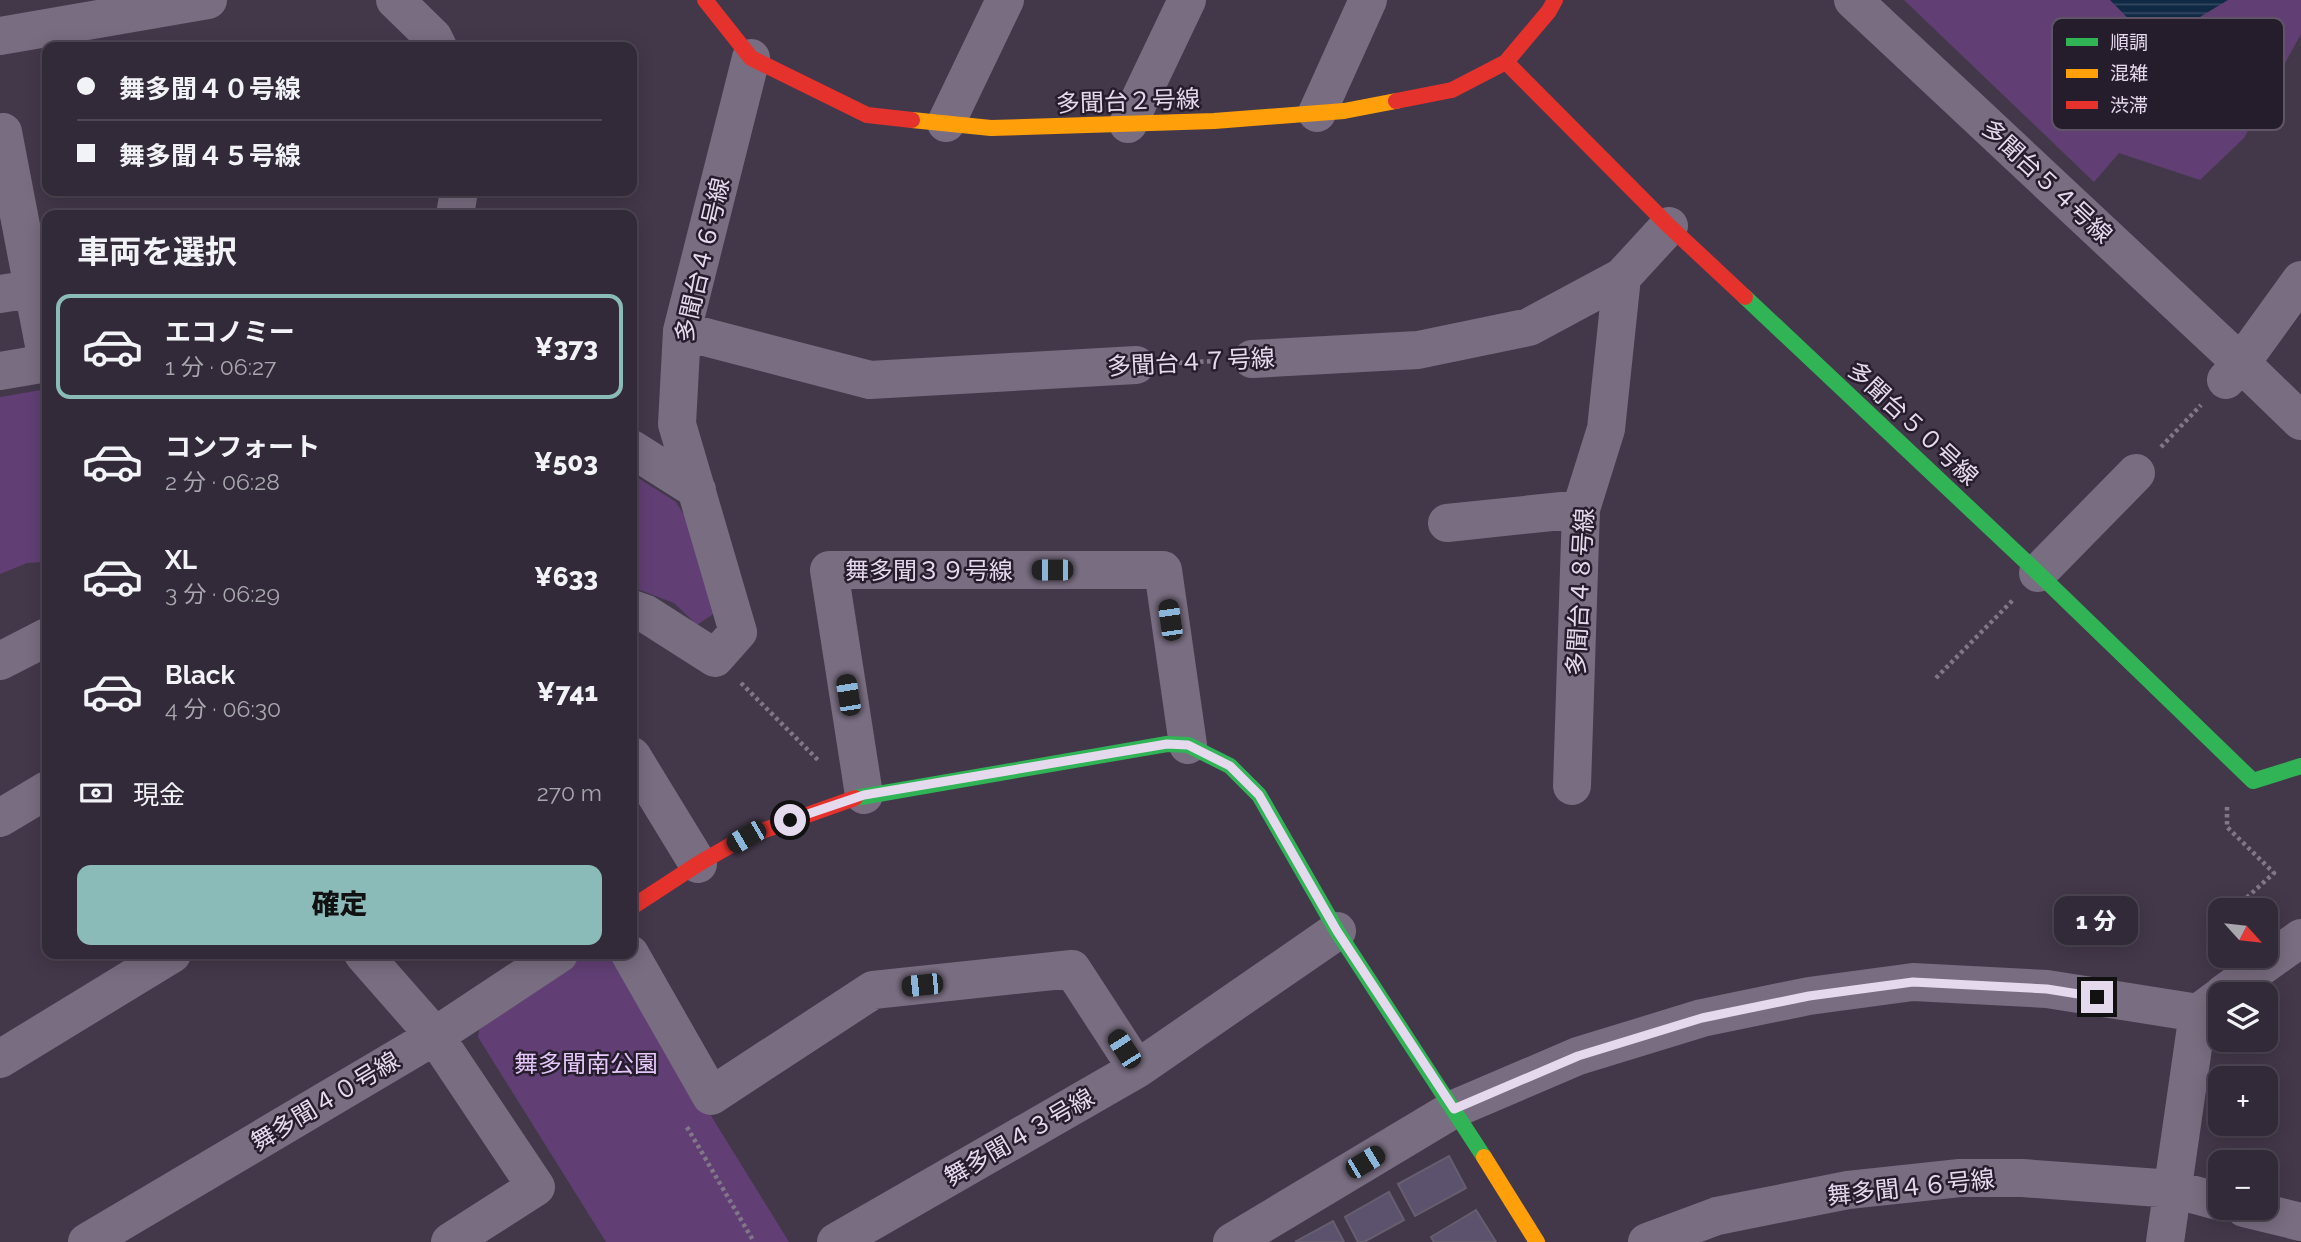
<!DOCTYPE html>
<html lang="ja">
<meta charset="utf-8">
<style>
body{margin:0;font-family:Raleway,"Noto Sans JP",sans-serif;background:#3a3240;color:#f1f3f6;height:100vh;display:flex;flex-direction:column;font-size:26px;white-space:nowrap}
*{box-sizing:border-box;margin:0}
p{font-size:23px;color:#a8a7ae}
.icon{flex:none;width:38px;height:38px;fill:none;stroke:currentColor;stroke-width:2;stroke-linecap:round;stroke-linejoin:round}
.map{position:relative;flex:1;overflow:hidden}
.drawer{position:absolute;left:42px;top:210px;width:595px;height:749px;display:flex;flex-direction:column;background:#322a38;border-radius:14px;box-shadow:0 4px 18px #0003,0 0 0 2px #4d4653}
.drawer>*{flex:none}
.guide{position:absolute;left:42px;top:42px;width:595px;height:154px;border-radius:14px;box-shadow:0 4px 18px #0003,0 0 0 2px #4d4653;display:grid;align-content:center;height:154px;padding:0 35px;background:#322a38}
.needle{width:46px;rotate:117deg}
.buttons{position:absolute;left:2208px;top:898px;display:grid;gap:14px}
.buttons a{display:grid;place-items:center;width:70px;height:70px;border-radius:14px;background:#322a38;box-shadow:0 4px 18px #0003,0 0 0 2px #4d4653;font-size:35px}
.end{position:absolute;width:32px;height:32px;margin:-16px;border:9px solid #e5d9ee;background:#111;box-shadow:0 0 0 4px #111}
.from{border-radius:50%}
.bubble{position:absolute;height:49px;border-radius:14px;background:#322a38;box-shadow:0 4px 18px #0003,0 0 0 2px #4d4653;font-size:23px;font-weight:800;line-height:49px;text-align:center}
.car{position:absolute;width:21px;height:42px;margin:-21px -10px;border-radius:9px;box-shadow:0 0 5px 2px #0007;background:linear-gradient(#222 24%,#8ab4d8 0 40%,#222 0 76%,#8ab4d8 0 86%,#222 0)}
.guide b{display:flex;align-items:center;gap:24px;height:66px;font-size:26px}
.guide b+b{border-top:2px solid #4d4653}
.guide i{width:18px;height:18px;background:#f1f3f6}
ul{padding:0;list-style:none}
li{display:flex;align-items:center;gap:21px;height:105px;margin:0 14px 10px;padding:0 21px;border:4px solid transparent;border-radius:14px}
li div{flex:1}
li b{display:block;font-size:26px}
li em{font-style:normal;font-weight:800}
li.selected{border-color:#8bbbb9}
li>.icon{width:63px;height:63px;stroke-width:1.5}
h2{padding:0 35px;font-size:32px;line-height:84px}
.pay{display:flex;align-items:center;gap:18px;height:77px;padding:0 35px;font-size:26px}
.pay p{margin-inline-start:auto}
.primary-button{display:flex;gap:14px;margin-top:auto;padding:14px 35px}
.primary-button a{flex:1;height:80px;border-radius:14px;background:#8bbbb9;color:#111;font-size:28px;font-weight:800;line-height:80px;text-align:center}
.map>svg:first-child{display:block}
.park{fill:#613f75}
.water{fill:url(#water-rules)}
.building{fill:#5c526e;stroke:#655e6f;stroke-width:2}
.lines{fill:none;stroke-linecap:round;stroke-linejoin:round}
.path{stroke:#817788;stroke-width:4.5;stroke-dasharray:3.5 3.5;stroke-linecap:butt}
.street{stroke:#796d81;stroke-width:38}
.fast{stroke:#30b455;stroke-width:16}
.slow{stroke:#ff9f0a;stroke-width:16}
.jam{stroke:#e5322d;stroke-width:16}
.route{stroke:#e5d9ee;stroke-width:9}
.labels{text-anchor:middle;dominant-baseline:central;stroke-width:5;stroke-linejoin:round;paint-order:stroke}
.street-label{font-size:24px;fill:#e5d9ee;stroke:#261d2c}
.park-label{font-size:24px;fill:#e5c7f9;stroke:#261d2c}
.key{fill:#261d2c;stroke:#5f5566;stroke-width:2}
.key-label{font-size:19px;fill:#e5d9ee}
</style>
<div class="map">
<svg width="2301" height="1242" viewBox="0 0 2301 1242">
<defs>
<pattern id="water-rules" width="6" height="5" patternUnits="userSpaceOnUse" patternTransform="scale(1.75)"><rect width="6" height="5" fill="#102945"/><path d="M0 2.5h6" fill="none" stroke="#334760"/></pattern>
</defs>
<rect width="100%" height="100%" fill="#43384a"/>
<path class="park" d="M 1904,0 L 2301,0 L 2301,34 L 2244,138 L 2200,180 L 2119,153 L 2094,182 Z
M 47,389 L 47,562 L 27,563 L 0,574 L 0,397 Z
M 632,474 L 676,502 L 703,546 L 719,610 L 697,625 L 674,603 L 632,587 Z
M 585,954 L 611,954 L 789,1242 L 606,1242 L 478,1037 L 482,1015 Z"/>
<path class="water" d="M 2110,0 L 2228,0 L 2190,23 L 2162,53 Z"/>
<path class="building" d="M 1449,1156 L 1466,1188 L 1415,1216 L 1398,1184 Z
M 1389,1192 L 1404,1220 L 1364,1242 L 1358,1242 L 1345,1217 Z
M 1476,1210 L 1496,1242 L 1434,1242 L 1431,1237 Z
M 1333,1221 L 1344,1242 L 1295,1242 Z"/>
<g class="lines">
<path class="path" d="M 1172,363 L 1216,361
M 2161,447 L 2201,405
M 1936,678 L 2014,599
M 741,683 L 819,761
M 2227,807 L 2227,827 L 2274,873 L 2233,910
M 2220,949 L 2208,933 L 2221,921
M 687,1127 L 754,1242"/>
<path class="street" d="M 395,0 L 433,37 L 438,47
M 1853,0 L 2241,363 L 2226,380
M 0,36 L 208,0
M 1317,113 L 1368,0
M 946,123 L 1005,0
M 1128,124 L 1187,0
M 0,133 L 3,132 L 47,361
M 455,215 L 459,191
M 2301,280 L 2241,363 L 2301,421
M 0,294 L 33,289
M 682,331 L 870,380 L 1136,365
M 1252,359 L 1418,350 L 1529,327 L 1622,277 L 1669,226
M 0,371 L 47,363
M 632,449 L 697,490
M 1447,523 L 1581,509
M 2038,573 L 2136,473
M 632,609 L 646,614 L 715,658 L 738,632 L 677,424 L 682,331 L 751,58
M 0,661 L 47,637
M 632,756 L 698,864
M 1572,786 L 1581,509 L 1606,429 L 1622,277
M 864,795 L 829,570 L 1163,570 L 1188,745
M 0,818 L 47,790
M 363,954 L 435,1036 L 536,1187 L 450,1242
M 630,954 L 711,1096 L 873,990 L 1072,969 L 1137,1069
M 2223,994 L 2301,938
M 0,1059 L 172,954
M 2244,1208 L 2301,1222
M 87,1242 L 435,1036 L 559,954
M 836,1242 L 1137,1069 L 1337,931
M 1232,1242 L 1454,1109 L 1578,1056 L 1702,1018 L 1809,996 L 1913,982 L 2047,989 L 2198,1013 L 2221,996
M 1647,1242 L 1717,1216 L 1848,1190 L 1960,1178 L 2022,1178 L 2173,1189 L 2221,1202
M 2165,1242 L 2198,1013"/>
<path class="fast" d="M 1745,297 L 2038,573 L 2253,781 L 2301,766
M 855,798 L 1167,744 L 1188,745 L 1230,766 L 1259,795 L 1337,931 L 1484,1157"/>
<path class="slow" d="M 912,120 L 991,128 L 1214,121 L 1344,111 L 1396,101
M 1484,1157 L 1537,1242"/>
<path class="jam" d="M 705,0 L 751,58 L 867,115 L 912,120
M 1506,62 L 1669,226 L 1745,297
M 1396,101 L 1452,90 L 1506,62 L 1549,11 L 1555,0
M 632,907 L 698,864 L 745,837 L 855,798"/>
</g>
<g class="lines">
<path class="route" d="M 790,820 L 864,795 L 1167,744 L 1188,745 L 1230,766 L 1259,795 L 1337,931 L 1454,1109 L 1578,1056 L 1702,1018 L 1809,996 L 1913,982 L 2047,989 L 2097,997"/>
</g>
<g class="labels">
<g class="street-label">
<text transform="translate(1128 101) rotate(-2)">多聞台２号線</text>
<text transform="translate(2047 181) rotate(43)">多聞台５４号線</text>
<text transform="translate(702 260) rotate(-77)">多聞台４６号線</text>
<text transform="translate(1191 362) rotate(-3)">多聞台４７号線</text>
<text transform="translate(1913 423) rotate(43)">多聞台５０号線</text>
<text x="929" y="570">舞多聞３９号線</text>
<text transform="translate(1580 592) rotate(-87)">多聞台４８号線</text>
<text transform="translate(325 1101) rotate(-31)">舞多聞４０号線</text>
<text transform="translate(1019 1137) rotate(-30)">舞多聞４３号線</text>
<text transform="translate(1911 1187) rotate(-6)">舞多聞４６号線</text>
</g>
<g class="park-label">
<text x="586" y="1063">舞多聞南公園</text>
</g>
</g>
<rect x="2052" y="18" width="232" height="112" rx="10" class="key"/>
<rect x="2066" y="38" width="32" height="8" fill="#30b455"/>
<rect x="2066" y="69" width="32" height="9" fill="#ff9f0a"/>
<rect x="2066" y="101" width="32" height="8" fill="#e5322d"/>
<g class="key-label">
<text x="2110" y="49">順調</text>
<text x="2110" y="80">混雑</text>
<text x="2110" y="112">渋滞</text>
</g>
</svg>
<div class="buttons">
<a><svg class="needle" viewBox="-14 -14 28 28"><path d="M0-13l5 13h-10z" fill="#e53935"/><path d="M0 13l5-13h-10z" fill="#a8a7ae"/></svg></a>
<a><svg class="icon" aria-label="layers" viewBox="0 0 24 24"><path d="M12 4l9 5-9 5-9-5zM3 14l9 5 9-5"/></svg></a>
<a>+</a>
<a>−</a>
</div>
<i class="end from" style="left:790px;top:820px"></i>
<i class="end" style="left:2097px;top:997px"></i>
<div class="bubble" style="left:2054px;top:896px;width:84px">1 分</div>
<i class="car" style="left:1052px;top:570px;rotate:270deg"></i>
<i class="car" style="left:1170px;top:620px;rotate:352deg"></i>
<i class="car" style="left:848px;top:695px;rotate:351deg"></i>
<i class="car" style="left:746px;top:837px;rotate:240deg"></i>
<i class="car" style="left:922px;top:985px;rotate:264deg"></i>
<i class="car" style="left:1124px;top:1049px;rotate:327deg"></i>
<i class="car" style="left:1365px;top:1162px;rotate:59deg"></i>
<div class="guide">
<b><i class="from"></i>舞多聞４０号線</b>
<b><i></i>舞多聞４５号線</b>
</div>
<section class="drawer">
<h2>車両を選択</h2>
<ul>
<li class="selected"><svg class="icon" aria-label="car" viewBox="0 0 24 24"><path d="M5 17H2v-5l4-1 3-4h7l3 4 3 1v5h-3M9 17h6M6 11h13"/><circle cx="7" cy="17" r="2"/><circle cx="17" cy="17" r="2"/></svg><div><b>エコノミー</b><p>1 分 · 06:27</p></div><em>¥373</em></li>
<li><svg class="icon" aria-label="car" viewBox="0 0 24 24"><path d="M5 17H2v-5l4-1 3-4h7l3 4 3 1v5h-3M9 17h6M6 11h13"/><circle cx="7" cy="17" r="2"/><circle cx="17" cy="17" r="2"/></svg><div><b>コンフォート</b><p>2 分 · 06:28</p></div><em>¥503</em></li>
<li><svg class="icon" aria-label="car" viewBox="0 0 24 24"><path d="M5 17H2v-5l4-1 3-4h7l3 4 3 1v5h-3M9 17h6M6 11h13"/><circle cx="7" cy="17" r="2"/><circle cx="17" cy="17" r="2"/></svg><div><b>XL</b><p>3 分 · 06:29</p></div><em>¥633</em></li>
<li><svg class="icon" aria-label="car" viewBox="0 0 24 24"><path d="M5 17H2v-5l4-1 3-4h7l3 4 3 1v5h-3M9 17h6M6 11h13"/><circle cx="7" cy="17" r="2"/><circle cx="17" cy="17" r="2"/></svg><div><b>Black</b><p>4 分 · 06:30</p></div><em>¥741</em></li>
</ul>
<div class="pay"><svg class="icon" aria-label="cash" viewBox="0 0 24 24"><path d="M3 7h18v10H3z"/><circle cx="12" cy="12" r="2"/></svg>現金<p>270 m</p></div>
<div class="primary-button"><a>確定</a></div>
</section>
</div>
